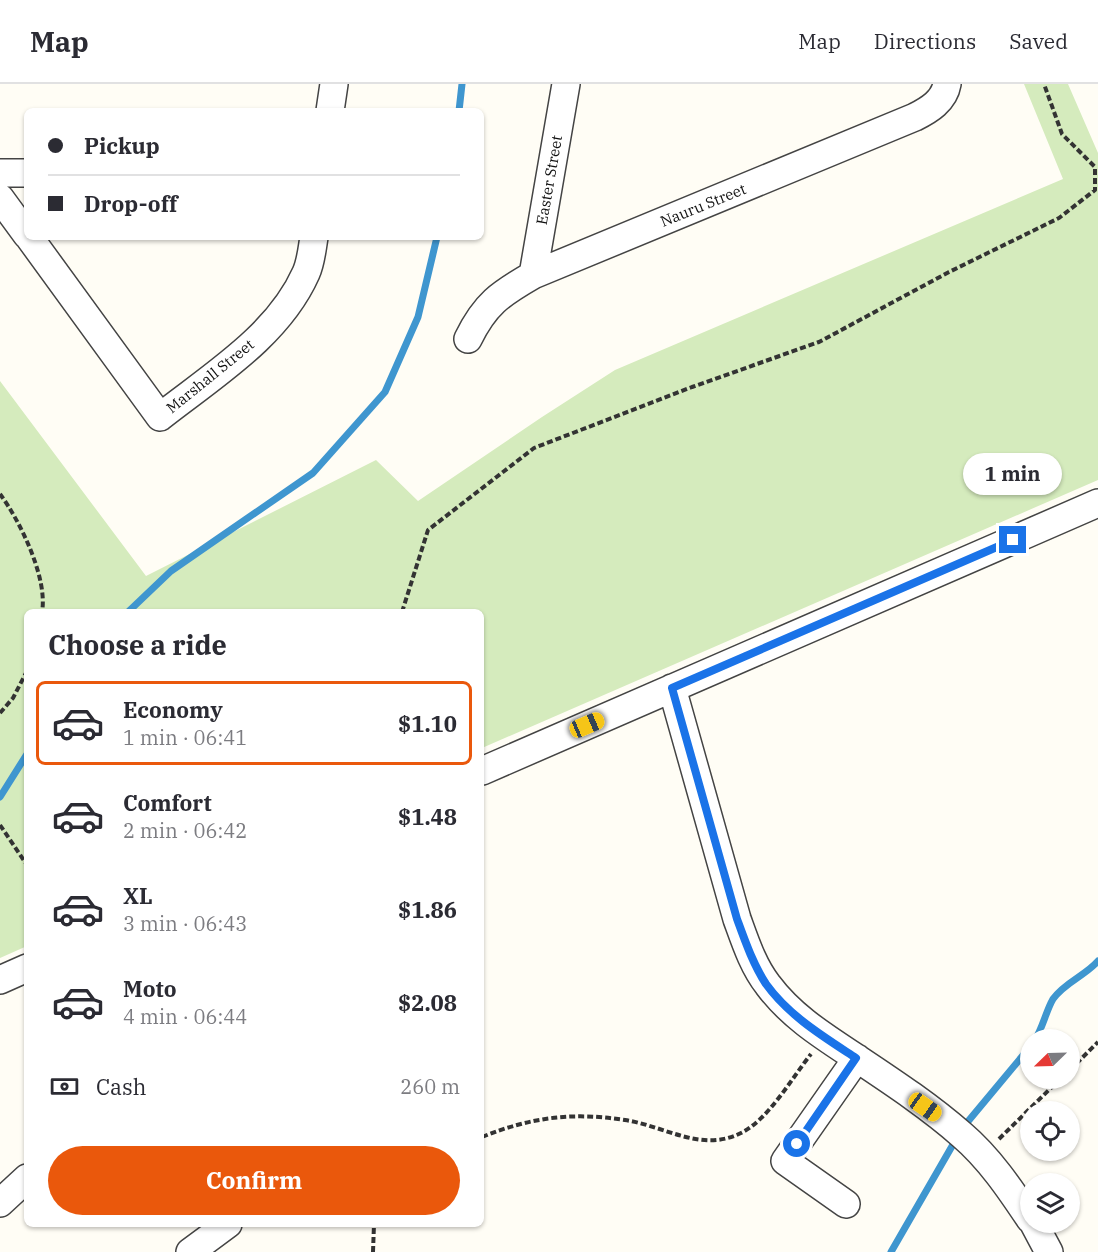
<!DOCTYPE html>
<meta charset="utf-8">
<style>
body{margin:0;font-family:"IBM Plex Serif",serif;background:#f7f7f7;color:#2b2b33;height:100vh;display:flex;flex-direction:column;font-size:22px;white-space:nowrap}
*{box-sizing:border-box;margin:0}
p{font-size:20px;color:#7c7c81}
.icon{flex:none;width:33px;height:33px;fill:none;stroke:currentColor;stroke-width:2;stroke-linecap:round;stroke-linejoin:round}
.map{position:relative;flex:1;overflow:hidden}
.details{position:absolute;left:24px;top:525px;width:460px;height:618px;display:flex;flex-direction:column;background:#fff;border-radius:9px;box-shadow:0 2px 4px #0004}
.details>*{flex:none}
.top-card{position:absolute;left:24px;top:24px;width:460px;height:132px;border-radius:9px;box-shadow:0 2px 4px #0004;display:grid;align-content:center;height:132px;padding:0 24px;background:#fff}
.needle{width:39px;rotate:247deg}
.tools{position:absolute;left:1020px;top:945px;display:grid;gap:12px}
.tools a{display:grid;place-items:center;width:60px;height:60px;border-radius:50%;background:#fff;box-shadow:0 2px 4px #0004;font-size:30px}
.end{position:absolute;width:27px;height:27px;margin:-14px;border:8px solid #1a73e8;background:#fff;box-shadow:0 0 0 3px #fff}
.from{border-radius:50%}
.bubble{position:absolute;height:42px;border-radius:21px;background:#fff;box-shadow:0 2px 4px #0004;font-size:20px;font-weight:700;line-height:42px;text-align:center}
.car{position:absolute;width:18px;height:36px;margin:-18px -9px;border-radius:8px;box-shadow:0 0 4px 2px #0007;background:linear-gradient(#f5c518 24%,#345 0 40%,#f5c518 0 76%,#345 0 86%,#f5c518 0)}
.top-card b{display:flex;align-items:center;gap:21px;height:57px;font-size:22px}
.top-card b+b{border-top:2px solid #e1e1e2}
.top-card i{width:15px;height:15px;background:#2b2b33}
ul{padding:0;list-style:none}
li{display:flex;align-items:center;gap:18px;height:84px;margin:0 12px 9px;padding:0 12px;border:3px solid transparent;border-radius:9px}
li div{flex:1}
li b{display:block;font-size:22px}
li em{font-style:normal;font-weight:700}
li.selected{border-color:#ea580c}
li>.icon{width:54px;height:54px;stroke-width:1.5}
h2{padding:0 24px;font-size:27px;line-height:72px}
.pay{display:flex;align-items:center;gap:15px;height:66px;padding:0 24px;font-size:22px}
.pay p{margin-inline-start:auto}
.action{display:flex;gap:12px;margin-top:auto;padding:12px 24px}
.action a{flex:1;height:69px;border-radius:36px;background:#ea580c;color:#fff;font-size:24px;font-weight:700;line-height:69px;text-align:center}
header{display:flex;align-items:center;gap:36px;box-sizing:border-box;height:84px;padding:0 30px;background:#fff;border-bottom:2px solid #e1e1e2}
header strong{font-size:28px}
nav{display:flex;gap:33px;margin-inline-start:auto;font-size:21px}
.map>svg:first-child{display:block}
.green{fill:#d5ebbd}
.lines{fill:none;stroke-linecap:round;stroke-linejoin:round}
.stream{stroke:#3f96cf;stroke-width:7}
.minor-casing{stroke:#444;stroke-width:30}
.path{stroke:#333;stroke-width:4;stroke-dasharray:6 3;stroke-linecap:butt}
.minor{stroke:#fff;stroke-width:27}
.route{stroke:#1a73e8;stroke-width:8}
.labels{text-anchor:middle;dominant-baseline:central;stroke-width:6;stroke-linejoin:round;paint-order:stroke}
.street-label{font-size:15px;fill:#111;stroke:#fff}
</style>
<header>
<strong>Map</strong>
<nav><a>Map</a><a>Directions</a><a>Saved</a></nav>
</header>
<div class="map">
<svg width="1098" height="1168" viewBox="0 0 1098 1168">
<rect width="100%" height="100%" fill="#fffdf5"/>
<path class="green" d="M 1024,0 L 1068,0 L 1098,69 L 1098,396 L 482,664 L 482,528 L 27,528 L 27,862 L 0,874 L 0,297 L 146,492 L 376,376 L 418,417 L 542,333 L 615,286 L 1063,95 Z"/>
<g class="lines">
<path class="stream" d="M 459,27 L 462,0
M 128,528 L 171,487 L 313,389 L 385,308 L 418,233 L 437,153
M 0,713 L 27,670
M 1035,956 C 1043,943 1046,927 1053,915 C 1065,898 1085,892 1098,877
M 965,1041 L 1030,963
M 891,1168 L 955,1057"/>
<g class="minor-casing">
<path id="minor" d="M 330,27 L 334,0
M 0,89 L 27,89
M 0,114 L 27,151
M 29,153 L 160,333 C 212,292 278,252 306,189 C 311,178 312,165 314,153
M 533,191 L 566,0
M 468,255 C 485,220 500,210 533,191 L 915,33 C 929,26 944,17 947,0
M 672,604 L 737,835 C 745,857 753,882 768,901 C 791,932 823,952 855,973 C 891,997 929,1022 962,1051 C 989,1074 1010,1105 1030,1135
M 482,687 L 1098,419
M 0,896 L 27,884
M 0,1119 L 27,1094
M 846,1120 L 785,1077 L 857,974
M 1033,1138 L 1049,1168
M 190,1168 L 228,1140"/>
</g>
<path class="path" d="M 0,410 C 20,437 48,494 42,528
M 402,528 L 428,446 L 534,364 L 692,303 L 819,258 L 949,188 L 1059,134 L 1095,106 L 1095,83 L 1062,50 L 1044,0
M 0,629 L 13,614 L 27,587
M 0,741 L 27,781
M 1070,986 L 1098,958
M 482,1053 C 531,1033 573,1028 625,1036 C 665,1042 701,1069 741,1049 C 768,1036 792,994 811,970
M 999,1055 L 1061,994
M 373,1168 L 374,1140"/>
<use href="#minor" class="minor"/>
</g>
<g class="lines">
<path class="route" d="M 797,1060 L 856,974 C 824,953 789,932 766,900 C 753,880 745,857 737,835 L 672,604 L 1013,456"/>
</g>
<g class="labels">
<g class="street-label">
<text transform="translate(549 96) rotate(-80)">Easter Street</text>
<text transform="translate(703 121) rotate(-22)">Nauru Street</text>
<text transform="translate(210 292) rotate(-39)">Marshall Street</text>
</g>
</g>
</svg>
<div class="tools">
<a><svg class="needle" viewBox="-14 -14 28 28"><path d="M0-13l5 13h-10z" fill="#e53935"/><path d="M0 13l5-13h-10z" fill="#7c7c81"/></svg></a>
<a><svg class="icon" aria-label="locate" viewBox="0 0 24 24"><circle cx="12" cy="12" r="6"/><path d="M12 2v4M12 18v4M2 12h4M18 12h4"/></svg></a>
<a><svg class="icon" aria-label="layers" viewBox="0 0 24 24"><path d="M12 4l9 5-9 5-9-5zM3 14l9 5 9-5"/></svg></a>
</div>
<i class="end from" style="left:797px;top:1060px"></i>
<i class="end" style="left:1013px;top:456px"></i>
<div class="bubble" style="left:963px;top:369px;width:99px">1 min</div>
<i class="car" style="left:587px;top:641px;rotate:67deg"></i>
<i class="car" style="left:925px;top:1023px;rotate:125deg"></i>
<div class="top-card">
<b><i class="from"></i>Pickup</b>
<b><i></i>Drop-off</b>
</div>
<section class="details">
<h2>Choose a ride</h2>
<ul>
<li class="selected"><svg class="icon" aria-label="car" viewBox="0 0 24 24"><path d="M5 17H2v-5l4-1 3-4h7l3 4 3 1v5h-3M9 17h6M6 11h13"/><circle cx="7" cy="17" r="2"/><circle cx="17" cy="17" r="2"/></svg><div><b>Economy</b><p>1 min · 06:41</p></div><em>$1.10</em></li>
<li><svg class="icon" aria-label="car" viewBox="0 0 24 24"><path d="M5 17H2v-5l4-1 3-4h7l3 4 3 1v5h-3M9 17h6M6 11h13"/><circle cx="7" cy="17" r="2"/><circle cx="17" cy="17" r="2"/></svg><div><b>Comfort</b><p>2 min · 06:42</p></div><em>$1.48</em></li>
<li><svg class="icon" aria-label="car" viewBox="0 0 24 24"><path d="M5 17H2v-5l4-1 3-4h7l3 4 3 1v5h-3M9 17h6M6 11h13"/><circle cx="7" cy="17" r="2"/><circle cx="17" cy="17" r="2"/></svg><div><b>XL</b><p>3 min · 06:43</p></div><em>$1.86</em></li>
<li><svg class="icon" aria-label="car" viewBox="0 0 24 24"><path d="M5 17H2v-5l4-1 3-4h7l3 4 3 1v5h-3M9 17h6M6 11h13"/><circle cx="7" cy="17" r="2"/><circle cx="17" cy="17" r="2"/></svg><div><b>Moto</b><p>4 min · 06:44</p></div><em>$2.08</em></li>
</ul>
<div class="pay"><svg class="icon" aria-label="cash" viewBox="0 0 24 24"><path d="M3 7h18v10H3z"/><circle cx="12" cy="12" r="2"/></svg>Cash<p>260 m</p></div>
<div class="action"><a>Confirm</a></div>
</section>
</div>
